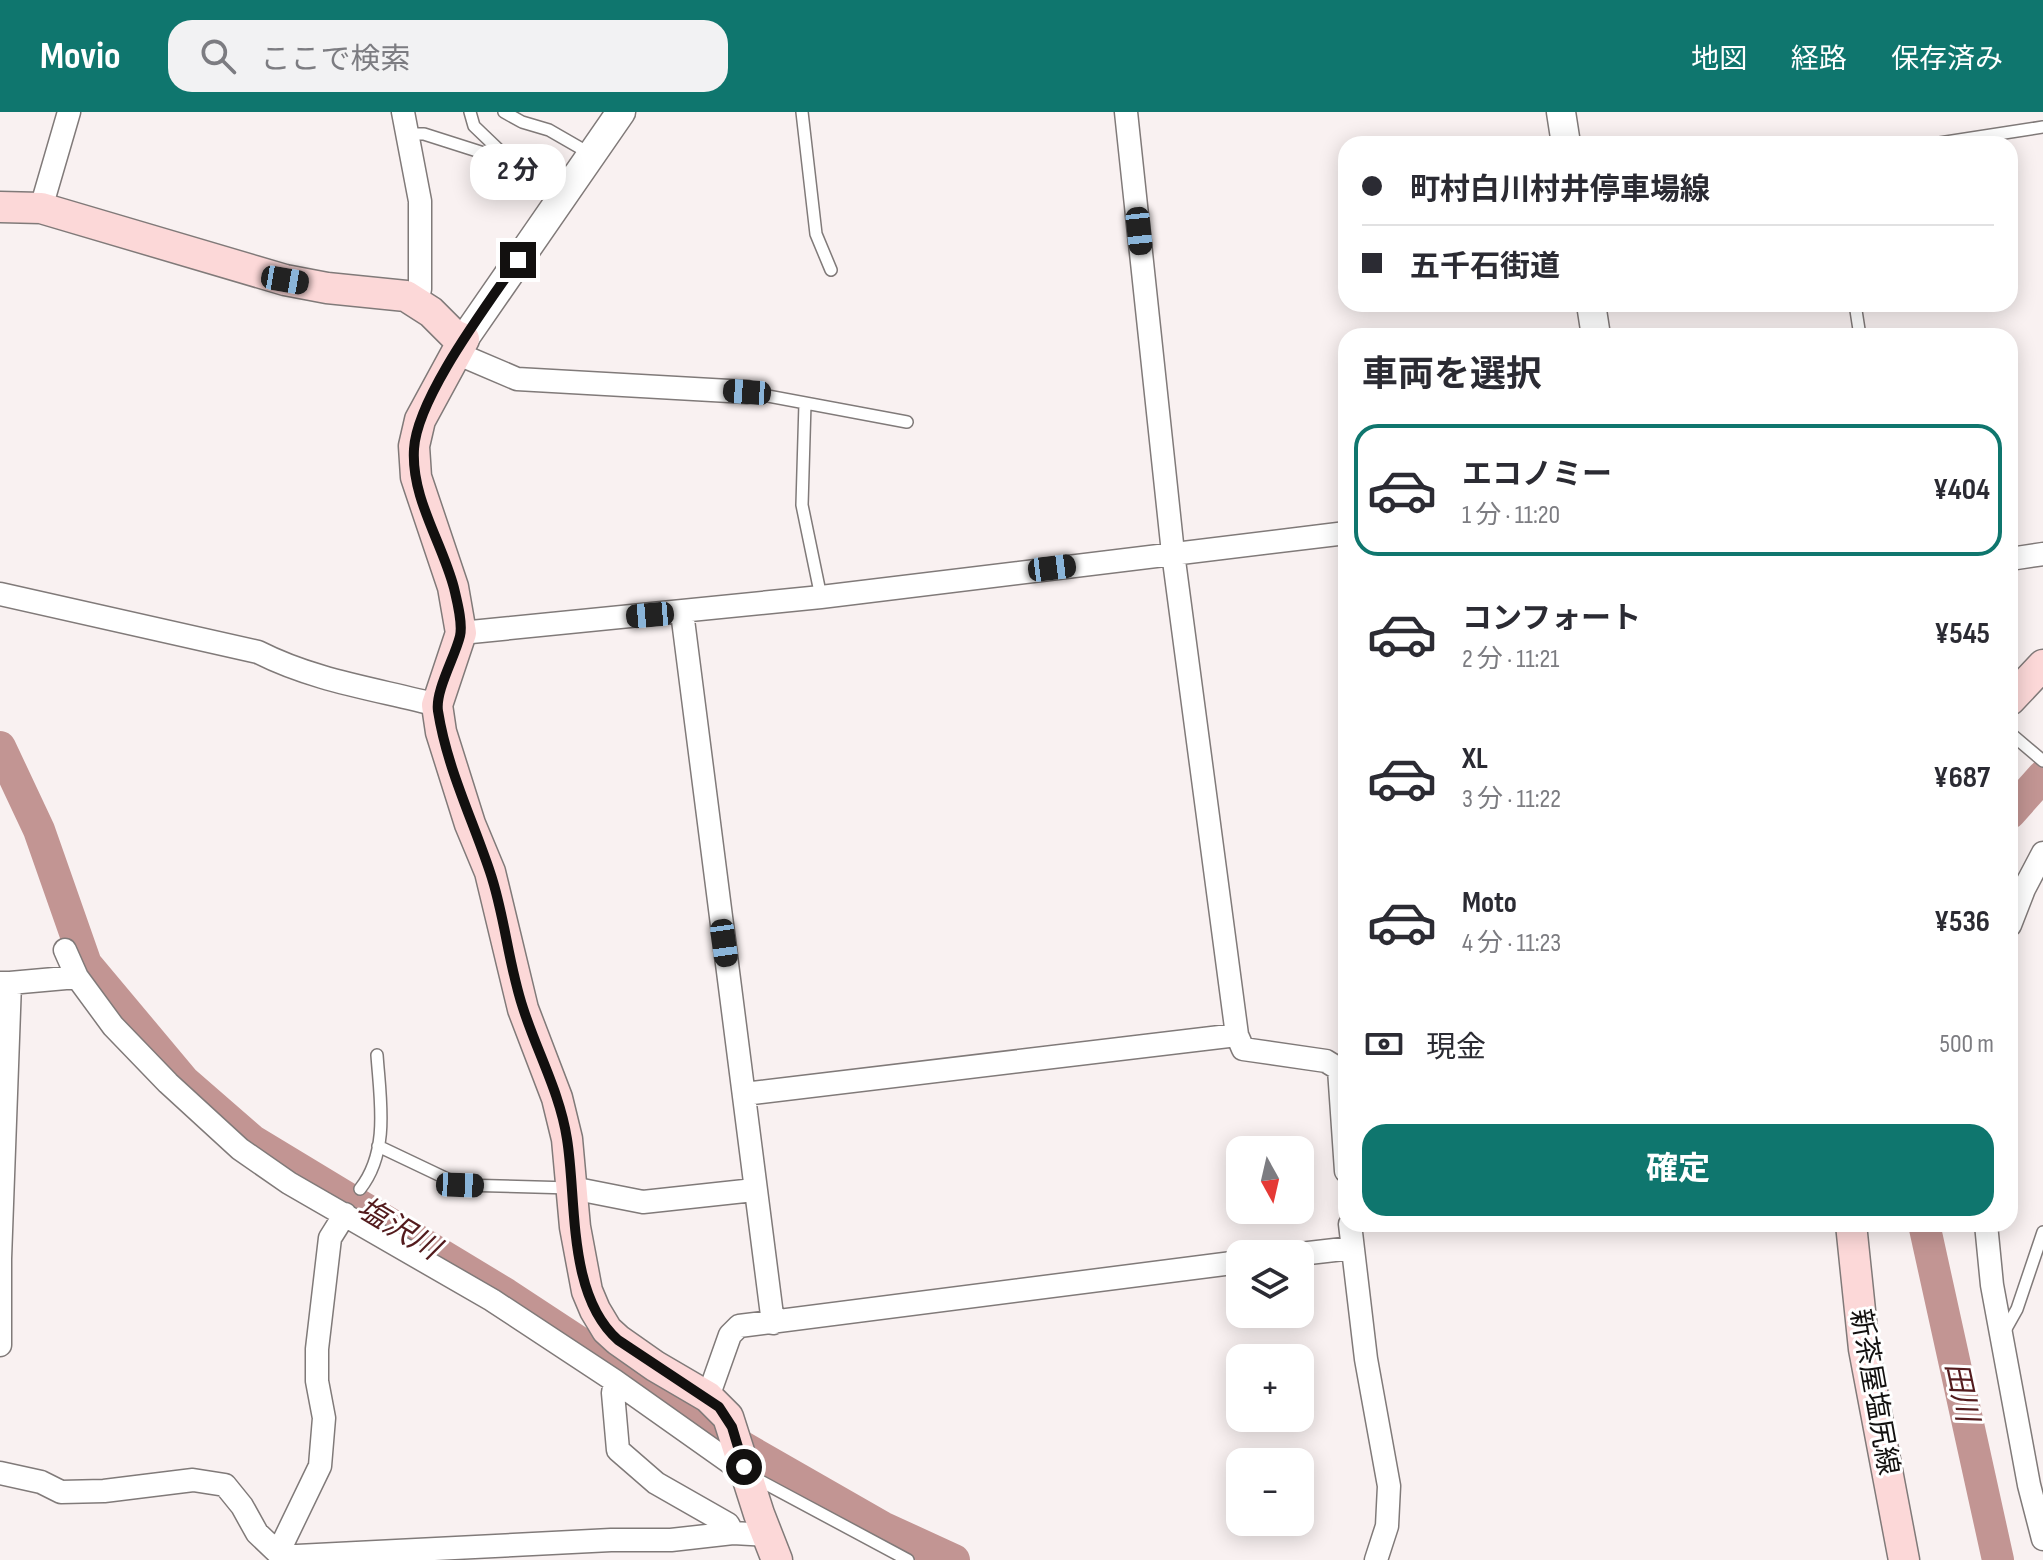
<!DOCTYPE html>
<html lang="ja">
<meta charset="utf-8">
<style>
body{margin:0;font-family:"Sofia Sans Condensed","Noto Sans JP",sans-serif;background:#f2f2f3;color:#2b2b33;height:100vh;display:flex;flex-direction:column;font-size:30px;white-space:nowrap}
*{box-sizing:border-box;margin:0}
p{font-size:26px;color:#7c7c81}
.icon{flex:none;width:44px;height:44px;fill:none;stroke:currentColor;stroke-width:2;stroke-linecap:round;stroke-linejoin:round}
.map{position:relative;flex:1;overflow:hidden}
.side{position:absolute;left:1338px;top:216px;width:680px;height:904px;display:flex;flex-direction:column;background:#fff;border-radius:24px;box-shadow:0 4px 20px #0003}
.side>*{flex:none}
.banner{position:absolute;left:1338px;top:24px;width:680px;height:176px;border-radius:24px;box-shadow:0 4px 20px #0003;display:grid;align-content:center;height:176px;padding:0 24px;background:#fff}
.needle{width:52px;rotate:172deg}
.buttons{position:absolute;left:1226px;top:1024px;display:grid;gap:16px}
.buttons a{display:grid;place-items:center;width:88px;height:88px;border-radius:16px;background:#fff;box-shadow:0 4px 20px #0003;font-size:40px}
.end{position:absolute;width:36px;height:36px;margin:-18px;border:10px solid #12100f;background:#fff;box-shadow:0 0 0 4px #fff}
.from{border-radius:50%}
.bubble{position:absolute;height:56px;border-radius:24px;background:#fff;box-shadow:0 4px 20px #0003;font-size:26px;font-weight:700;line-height:56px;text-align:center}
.car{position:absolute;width:24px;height:48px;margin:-24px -12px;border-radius:10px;box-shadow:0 0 6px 2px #0007;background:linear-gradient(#222 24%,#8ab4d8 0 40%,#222 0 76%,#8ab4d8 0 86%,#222 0)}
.banner b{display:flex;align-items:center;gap:28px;height:76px;font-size:30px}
.banner b+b{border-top:2px solid #e1e1e2}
.banner i{width:20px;height:20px;background:#2b2b33}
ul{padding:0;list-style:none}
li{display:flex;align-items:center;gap:24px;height:132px;margin:0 16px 12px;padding:0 8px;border:4px solid transparent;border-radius:24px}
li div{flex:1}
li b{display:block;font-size:30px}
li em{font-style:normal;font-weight:700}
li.current{border-color:#0f766e}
li>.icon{width:72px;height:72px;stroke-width:1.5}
h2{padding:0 24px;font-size:36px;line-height:96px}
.pay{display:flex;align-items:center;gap:20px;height:88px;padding:0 24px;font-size:30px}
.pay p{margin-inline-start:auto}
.button{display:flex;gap:16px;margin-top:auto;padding:16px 24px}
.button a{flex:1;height:92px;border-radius:24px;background:#0f766e;color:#fff;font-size:32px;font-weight:700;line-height:92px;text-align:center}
header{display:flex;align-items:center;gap:48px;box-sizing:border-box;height:112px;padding:0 40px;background:#0f766e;color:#fff}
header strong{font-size:38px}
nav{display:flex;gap:44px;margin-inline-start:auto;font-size:28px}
.search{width:560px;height:72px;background:#f2f2f3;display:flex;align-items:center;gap:20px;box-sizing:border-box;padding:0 28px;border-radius:24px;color:#7c7c81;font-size:30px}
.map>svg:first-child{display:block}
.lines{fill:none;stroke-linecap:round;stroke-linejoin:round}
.river{stroke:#c29593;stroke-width:32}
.service-casing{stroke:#807a79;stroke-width:14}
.minor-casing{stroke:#807a79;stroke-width:25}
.tertiary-casing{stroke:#807a79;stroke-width:31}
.secondary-casing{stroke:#807a79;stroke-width:33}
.service{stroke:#fff;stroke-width:11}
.minor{stroke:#fff;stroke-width:22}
.tertiary{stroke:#fff;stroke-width:28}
.secondary{stroke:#fcd8d8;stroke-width:30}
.route{stroke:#12100f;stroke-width:10}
.labels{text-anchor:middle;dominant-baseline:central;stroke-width:6;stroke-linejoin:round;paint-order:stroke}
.street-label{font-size:28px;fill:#12100f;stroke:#fff}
.water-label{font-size:30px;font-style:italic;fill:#531b1d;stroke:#fff}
</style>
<header>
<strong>Movio</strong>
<div class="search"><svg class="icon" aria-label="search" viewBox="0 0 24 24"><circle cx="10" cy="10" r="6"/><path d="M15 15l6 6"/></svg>ここで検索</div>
<nav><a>地図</a><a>経路</a><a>保存済み</a></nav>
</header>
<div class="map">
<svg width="2043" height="1448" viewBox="0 0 2043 1448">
<rect width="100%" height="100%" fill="#f9f1f1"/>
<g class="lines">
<path class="river" d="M 0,635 L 39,718 L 86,852 L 184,969 L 253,1029 L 506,1182 L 713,1318 L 882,1415 L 954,1448
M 2010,701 L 2043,664
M 1924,1112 L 1998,1448"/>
<g class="service-casing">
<path id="service" d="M 504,0 L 522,10 L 549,18 L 589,41
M 802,0 L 816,122 L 831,158
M 407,22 L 424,22 L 493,44 L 498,37 L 474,14 L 470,0
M 1933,32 L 2043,15
M 1855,192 L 1860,224
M 747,280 L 907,310
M 805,291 L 802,393 L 821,485
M 2010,621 L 2043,649
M 378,1034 L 460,1073 L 571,1076
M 360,1077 C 390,1039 380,987 377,943
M 2003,1222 L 2017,1197 L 2043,1120
M 753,1365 L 908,1448"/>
</g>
<g class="minor-casing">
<path id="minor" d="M 403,0 L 420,89 L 420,177 L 417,190
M 1126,0 L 1173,441 L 1237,923 L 1243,937 L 1326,949 L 1339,957 L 1346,1059
M 41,96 L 69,0
M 456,241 L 517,267 L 747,280
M 2010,447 L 2043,442
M 0,482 L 258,540 C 315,569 376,577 437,593
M 682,500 L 773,1211
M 461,521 L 821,485 L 1346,421
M 2010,813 L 2024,777 L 2043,741
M 65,838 L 77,865 L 113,914 L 168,971 L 240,1037 L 289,1071 L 492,1188 L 615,1269 L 745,1361
M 0,871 L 10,871 L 0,1147 L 0,1233
M 10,871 L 77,865
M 744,982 L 1237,923
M 572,1076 L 643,1090 L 754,1078
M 1350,1112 L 1366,1247 L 1389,1374 L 1387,1414 L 1376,1448
M 1986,1112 L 1992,1173 L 2029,1373 L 2043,1427
M 1300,1142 L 1352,1136
M 615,1269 L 613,1281 L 618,1338 L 656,1371 L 728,1412 L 733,1421
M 708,1285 L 730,1223 L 739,1214 L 1240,1150
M 0,1361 L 41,1370 L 61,1380 L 104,1379 L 193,1368 L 225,1373 L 242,1394 L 257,1421 L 278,1441 L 297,1444 L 611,1428 L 671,1428 L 733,1421 L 768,1423
M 278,1441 L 320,1354 L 324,1306 L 317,1269 L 317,1237 L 330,1126 L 345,1102"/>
</g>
<g class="tertiary-casing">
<path id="tertiary" d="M 1561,0 L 1566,32
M 1591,192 L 1596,224
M 464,227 L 621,0"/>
</g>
<g class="secondary-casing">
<path id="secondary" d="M 0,95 L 41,96 L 285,168 L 327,176 L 406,184 L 431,200 L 454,223 L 464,227 L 420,308 L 414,334 L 416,365 L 453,475 L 461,521 L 437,593 L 441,620 L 470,712 L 490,760 L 523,897 L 557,986 L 567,1027 L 575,1115 L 587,1179 L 595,1198 L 607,1218 L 618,1228 L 655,1254 L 708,1285 L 728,1305 L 759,1402 L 777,1448
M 2010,588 L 2043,553
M 1851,1112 L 1864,1237 L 1904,1448"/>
</g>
<use href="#service" class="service"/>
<use href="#minor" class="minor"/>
<use href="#tertiary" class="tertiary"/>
<use href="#secondary" class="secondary"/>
</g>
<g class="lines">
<path class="route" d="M 518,148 C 488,192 417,285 414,337 C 411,386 442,430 454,476 C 457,489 463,511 460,524 C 455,545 435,579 438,599 C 447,656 472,706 490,760 C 505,804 508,851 523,896 C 537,940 560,981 567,1027 C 577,1089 567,1183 618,1228 L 719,1295 L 732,1315 L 744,1355"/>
</g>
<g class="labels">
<g class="street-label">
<text transform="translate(1874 1280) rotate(80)">新茶屋塩尻線</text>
</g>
<g class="water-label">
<text transform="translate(398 1117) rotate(31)">塩沢川</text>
<text transform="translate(1961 1280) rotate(78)">田川</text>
</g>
</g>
</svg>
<div class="buttons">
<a><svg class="needle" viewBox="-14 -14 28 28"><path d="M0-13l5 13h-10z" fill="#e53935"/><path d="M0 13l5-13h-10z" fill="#7c7c81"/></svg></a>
<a><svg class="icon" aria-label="layers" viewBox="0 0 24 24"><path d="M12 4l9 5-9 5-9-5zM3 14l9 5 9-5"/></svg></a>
<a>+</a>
<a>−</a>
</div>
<i class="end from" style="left:744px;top:1355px"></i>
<i class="end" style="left:518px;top:148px"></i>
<div class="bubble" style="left:470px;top:32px;width:96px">2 分</div>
<i class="car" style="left:1139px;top:119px;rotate:174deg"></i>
<i class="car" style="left:285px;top:168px;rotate:100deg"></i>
<i class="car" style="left:747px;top:280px;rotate:274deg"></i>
<i class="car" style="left:1052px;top:456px;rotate:83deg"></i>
<i class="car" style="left:650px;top:503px;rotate:265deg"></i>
<i class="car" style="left:724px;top:831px;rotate:172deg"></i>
<i class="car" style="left:460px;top:1073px;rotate:92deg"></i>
<div class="banner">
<b><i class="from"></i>町村白川村井停車場線</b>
<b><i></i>五千石街道</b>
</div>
<section class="side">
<h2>車両を選択</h2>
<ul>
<li class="current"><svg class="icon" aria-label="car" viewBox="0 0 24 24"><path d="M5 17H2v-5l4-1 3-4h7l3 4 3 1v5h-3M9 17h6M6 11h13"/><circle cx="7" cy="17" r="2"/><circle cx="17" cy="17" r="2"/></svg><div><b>エコノミー</b><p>1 分 · 11:20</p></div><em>¥404</em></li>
<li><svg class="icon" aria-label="car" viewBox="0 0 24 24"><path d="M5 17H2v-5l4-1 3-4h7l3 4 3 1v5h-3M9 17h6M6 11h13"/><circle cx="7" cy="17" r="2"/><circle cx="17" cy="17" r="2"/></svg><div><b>コンフォート</b><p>2 分 · 11:21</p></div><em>¥545</em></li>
<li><svg class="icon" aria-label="car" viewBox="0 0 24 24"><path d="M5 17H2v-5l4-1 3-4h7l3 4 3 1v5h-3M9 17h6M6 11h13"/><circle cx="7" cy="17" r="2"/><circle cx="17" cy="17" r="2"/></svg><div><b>XL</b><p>3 分 · 11:22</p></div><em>¥687</em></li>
<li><svg class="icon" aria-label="car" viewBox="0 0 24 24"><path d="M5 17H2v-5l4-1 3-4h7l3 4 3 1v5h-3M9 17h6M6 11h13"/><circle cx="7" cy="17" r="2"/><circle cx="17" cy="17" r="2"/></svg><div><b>Moto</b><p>4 分 · 11:23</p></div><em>¥536</em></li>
</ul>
<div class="pay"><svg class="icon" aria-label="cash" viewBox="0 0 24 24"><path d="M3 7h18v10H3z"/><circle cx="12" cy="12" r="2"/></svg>現金<p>500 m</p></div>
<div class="button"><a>確定</a></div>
</section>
</div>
